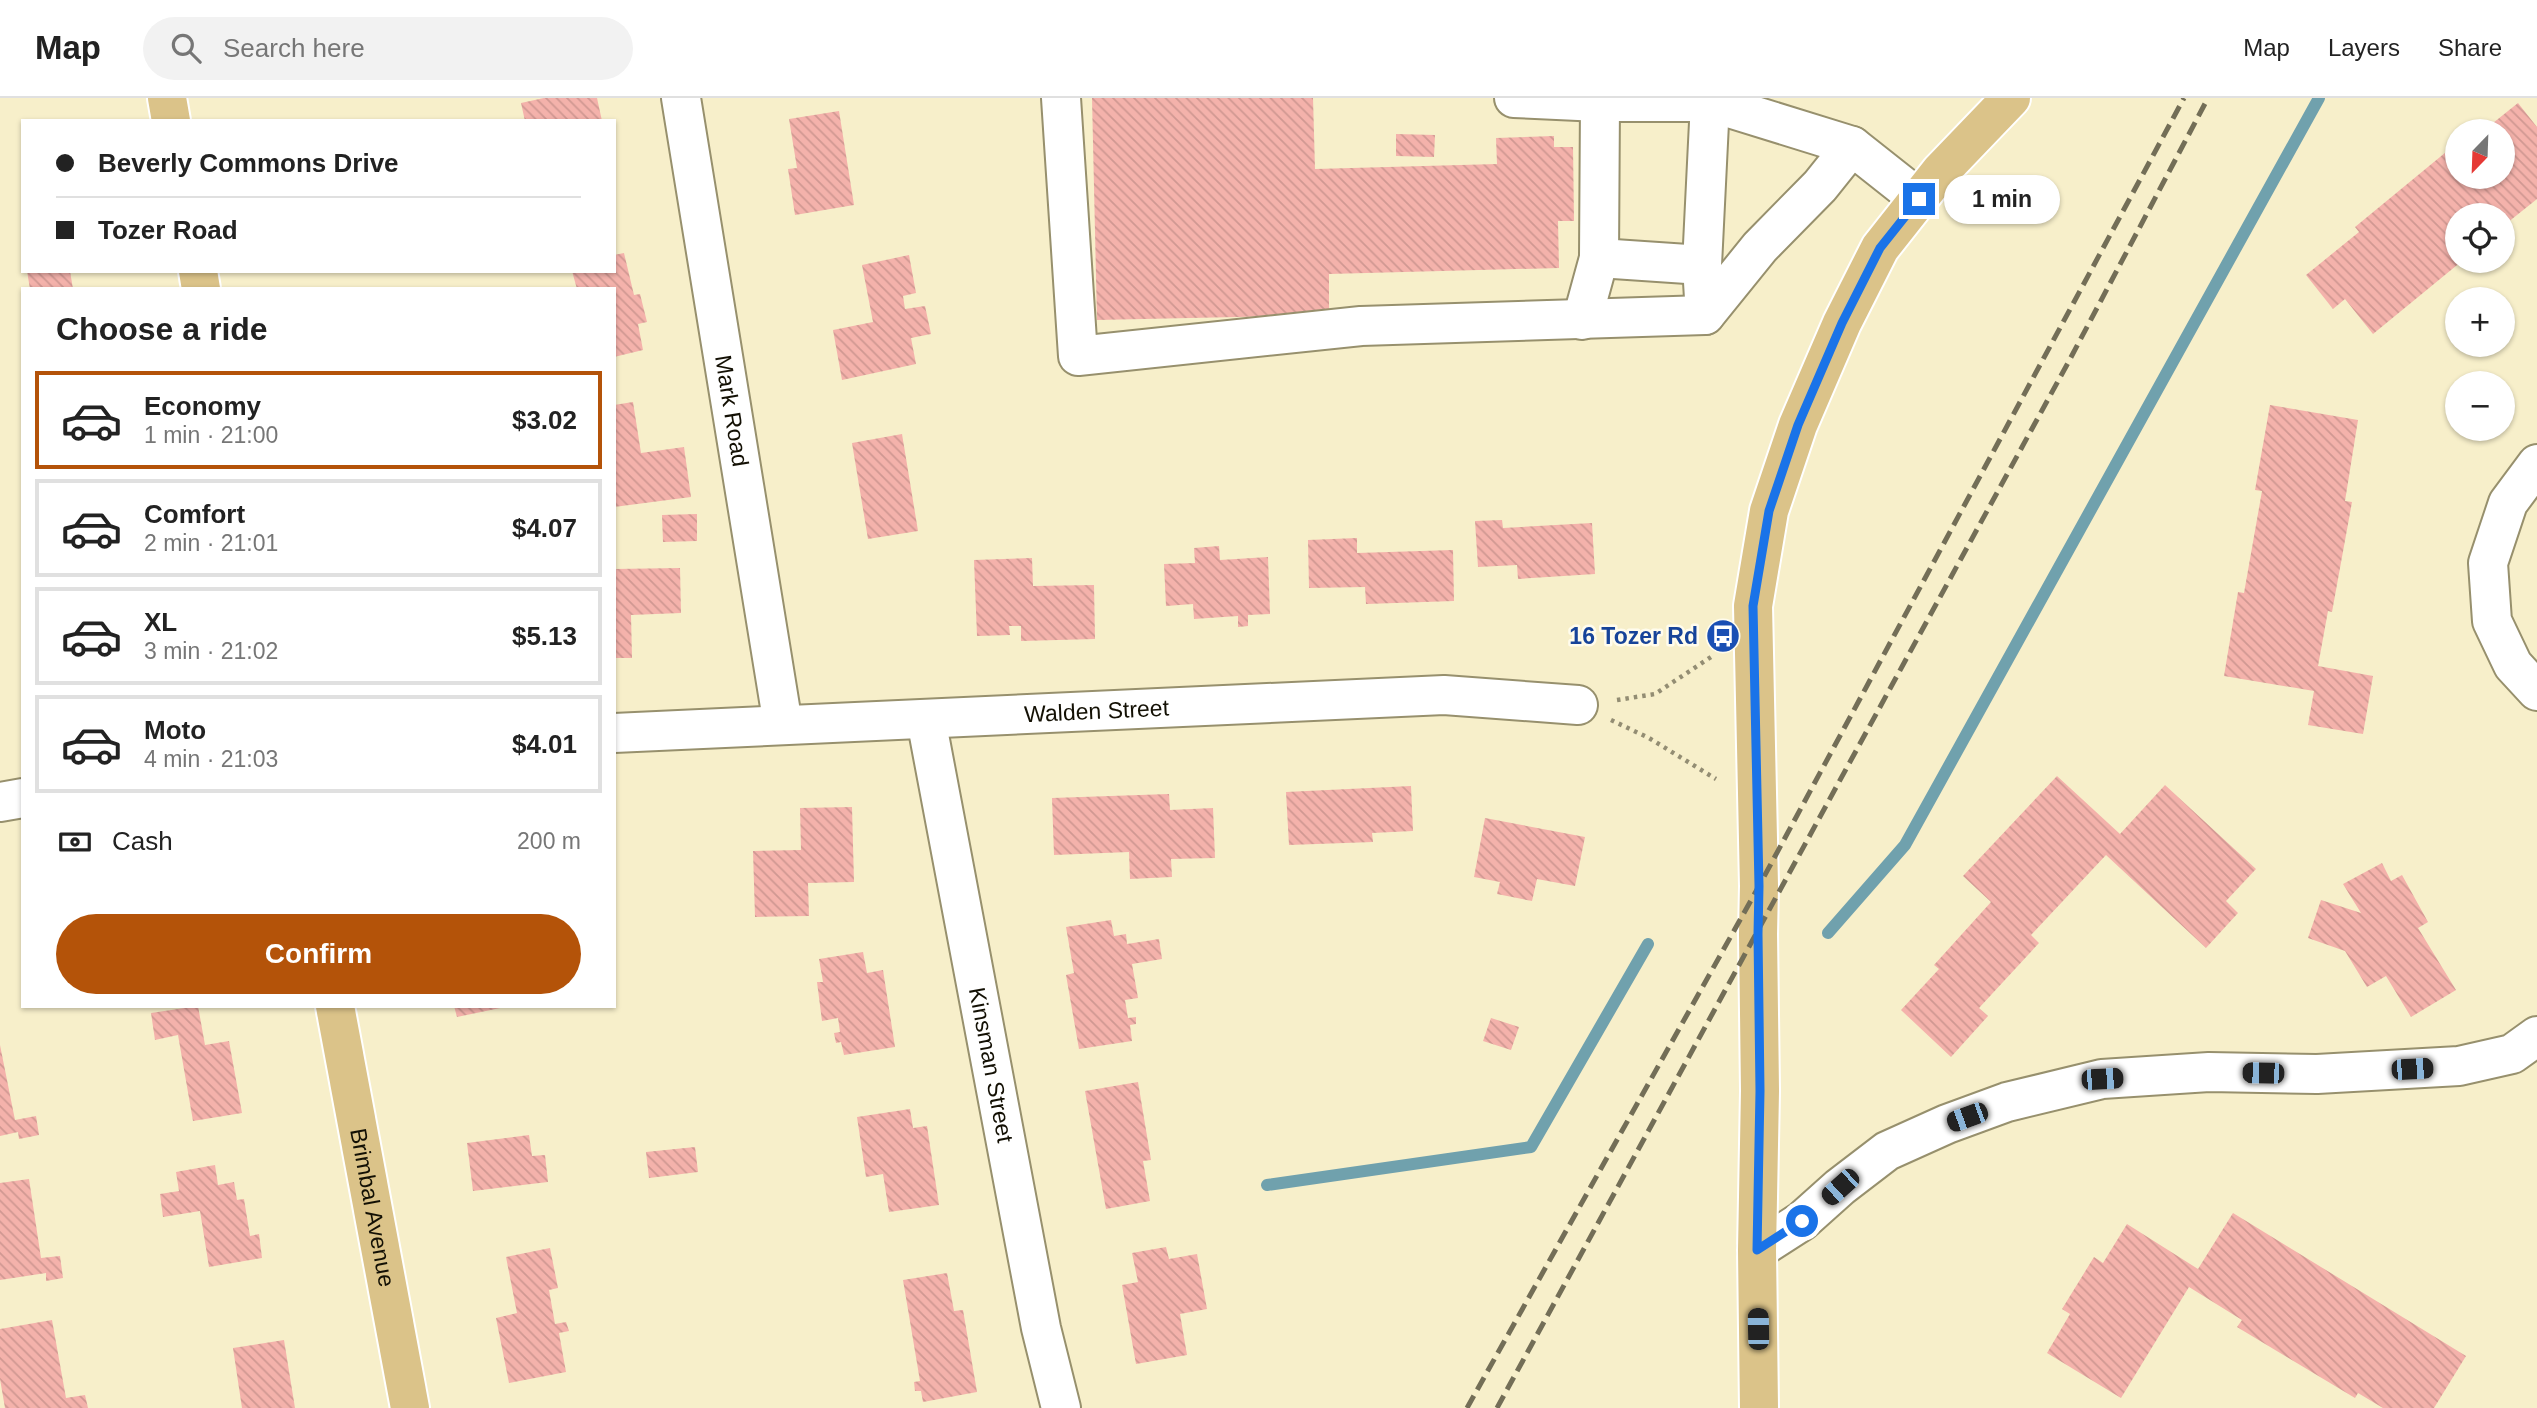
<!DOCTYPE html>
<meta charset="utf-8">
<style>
body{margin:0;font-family:Arial,sans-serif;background:#f2f2f2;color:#222;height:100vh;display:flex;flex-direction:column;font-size:26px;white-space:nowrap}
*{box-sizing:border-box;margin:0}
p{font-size:23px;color:#767676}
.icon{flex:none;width:38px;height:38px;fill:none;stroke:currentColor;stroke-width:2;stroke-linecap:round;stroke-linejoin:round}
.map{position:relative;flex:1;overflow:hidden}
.drawer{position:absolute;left:21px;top:189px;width:595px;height:721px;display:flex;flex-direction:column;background:#fff;border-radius:0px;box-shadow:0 2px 5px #0004}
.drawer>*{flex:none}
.guide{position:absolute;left:21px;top:21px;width:595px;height:154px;border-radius:0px;box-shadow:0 2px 5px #0004;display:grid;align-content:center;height:154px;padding:0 35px;background:#fff}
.needle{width:46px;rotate:203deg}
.tools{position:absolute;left:2445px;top:21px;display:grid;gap:14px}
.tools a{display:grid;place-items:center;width:70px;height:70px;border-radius:50%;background:#fff;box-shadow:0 2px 5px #0004;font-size:35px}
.end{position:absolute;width:32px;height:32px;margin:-16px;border:9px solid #1a73e8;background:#fff;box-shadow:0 0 0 4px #fff}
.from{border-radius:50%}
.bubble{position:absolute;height:49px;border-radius:24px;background:#fff;box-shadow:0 2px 5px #0004;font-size:23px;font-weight:700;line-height:49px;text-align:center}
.car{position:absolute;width:21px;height:42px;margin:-21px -10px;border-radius:9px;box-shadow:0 0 5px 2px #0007;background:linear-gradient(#222 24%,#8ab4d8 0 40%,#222 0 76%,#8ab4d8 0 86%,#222 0)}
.guide b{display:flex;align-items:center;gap:24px;height:66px;font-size:26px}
.guide b+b{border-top:2px solid #e0e0e0}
.guide i{width:18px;height:18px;background:#222}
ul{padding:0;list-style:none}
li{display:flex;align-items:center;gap:21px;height:98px;margin:0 14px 10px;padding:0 21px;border:4px solid #e0e0e0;border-radius:0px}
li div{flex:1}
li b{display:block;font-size:26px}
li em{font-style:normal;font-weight:700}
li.on{border-color:#b45309}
li>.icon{width:63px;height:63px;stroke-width:1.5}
h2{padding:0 35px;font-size:32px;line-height:84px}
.pay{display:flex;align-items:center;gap:18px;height:77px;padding:0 35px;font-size:26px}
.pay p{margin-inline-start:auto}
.cta{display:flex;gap:14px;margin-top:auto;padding:14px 35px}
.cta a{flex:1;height:80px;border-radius:42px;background:#b45309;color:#fff;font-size:28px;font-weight:700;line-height:80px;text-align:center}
header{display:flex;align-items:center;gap:42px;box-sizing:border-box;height:98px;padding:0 35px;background:#fff;border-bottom:2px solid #e0e0e0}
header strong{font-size:33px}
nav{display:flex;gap:38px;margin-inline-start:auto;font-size:24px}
.search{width:490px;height:63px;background:#f2f2f2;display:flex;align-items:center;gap:18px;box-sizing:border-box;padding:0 24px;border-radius:38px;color:#767676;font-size:26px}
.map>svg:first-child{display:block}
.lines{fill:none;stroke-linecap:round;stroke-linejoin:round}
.stream{stroke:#70a1ad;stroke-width:12}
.building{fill:url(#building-back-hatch)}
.minor-casing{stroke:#97906d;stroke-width:42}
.major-casing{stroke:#fff;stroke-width:42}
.path{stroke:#938d73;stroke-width:4.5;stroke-dasharray:3.5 5;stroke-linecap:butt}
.minor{stroke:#fff;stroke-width:38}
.major{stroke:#dbc389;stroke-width:38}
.rail{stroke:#736e57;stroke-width:5;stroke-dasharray:14 7;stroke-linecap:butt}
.route{stroke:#1a73e8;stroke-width:9}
.labels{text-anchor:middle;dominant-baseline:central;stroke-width:5;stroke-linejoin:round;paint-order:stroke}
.street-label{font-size:23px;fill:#131004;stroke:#fffced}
.transit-label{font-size:23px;font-weight:bold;fill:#164399;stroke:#fffced;text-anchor:end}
</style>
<header>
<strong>Map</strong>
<div class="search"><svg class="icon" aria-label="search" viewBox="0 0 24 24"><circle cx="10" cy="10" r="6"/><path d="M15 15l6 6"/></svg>Search here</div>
<nav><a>Map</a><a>Layers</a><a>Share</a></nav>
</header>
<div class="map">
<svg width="2537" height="1310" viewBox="0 0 2537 1310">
<defs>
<pattern id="building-back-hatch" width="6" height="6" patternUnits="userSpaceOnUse" patternTransform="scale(1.75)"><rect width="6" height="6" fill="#f4b2ab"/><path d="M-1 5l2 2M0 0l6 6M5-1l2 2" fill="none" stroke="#d09892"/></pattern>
</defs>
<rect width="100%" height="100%" fill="#f7efca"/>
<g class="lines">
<path class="stream" d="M 1828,835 L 1905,747 L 2319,0
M 1267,1087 L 1531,1049 L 1648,846"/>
</g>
<path class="building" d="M 544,0 L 597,0 L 602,23 L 525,23 L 521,5 Z
M 1092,0 L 1313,0 L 1315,71 L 1497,66 L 1496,40 L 1554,38 L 1554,49 L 1573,49 L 1574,123 L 1558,123 L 1559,170 L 1329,176 L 1329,217 L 1097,222 Z
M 2518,5 L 2537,29 L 2537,101 L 2502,129 L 2502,117 L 2457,117 L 2457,163 L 2462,163 L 2373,236 L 2345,201 L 2333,211 L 2306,177 L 2359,134 L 2355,129 L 2457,45 L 2457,79 L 2502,79 L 2502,33 L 2483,33 Z
M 839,13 L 854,107 L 795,117 L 788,71 L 797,70 L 789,21 Z
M 1396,36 L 1435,37 L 1434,59 L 1396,58 Z
M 624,155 L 634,197 L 640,196 L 647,224 L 638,226 L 643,252 L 614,259 L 614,191 L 577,191 L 572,173 L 614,173 L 614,157 Z
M 909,157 L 916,195 L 903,198 L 905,211 L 925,208 L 931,236 L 911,240 L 916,266 L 842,282 L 833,232 L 873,224 L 862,167 Z
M 27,173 L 70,173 L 73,191 L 30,191 Z
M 633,304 L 641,355 L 684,349 L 691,399 L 614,409 L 614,307 Z
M 2270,307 L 2358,322 L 2345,403 L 2352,404 L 2332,514 L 2328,513 L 2318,568 L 2373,578 L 2363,636 L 2308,627 L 2314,593 L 2224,578 L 2238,494 L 2244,495 L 2262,393 L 2255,392 Z
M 902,336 L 918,433 L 868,441 L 852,345 Z
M 697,416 L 697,443 L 663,444 L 662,417 Z
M 1502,422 L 1503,430 L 1592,425 L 1595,476 L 1518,481 L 1517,467 L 1478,469 L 1475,423 Z
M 1357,440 L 1357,455 L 1453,452 L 1454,503 L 1366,506 L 1365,489 L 1309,490 L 1308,442 Z
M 1219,448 L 1220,462 L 1268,459 L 1270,516 L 1248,517 L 1248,528 L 1238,529 L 1238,518 L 1194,521 L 1193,506 L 1166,508 L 1164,466 L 1195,465 L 1194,450 Z
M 1032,460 L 1033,488 L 1094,487 L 1095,541 L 1021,543 L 1021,528 L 1009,528 L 1010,537 L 977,538 L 974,462 Z
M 680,470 L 681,515 L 631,517 L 632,560 L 614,560 L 614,471 Z
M 2057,678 L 2120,736 L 2165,687 L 2256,771 L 2226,803 L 2238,815 L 2206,850 L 2106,757 L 2031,837 L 2039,845 L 1979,910 L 1988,918 L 1951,959 L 1901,912 L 1939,871 L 1934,867 L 1991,804 L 1963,778 Z
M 1411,688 L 1413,733 L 1372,735 L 1373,744 L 1289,747 L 1286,694 Z
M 1169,696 L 1170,712 L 1213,710 L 1215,760 L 1171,761 L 1172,779 L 1130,781 L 1129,754 L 1054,757 L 1052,700 Z
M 852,709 L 854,784 L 808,785 L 809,818 L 755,819 L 753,753 L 801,752 L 800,710 Z
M 1485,720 L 1585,739 L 1575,788 L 1537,781 L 1532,803 L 1497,796 L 1500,784 L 1474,779 Z
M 2382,765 L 2391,783 L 2402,777 L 2428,824 L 2418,830 L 2456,892 L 2411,919 L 2386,878 L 2367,889 L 2345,853 L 2308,840 L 2321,802 L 2361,815 L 2343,786 Z
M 1111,822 L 1114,838 L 1126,836 L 1127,846 L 1159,841 L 1162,861 L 1132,866 L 1138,900 L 1125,902 L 1128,920 L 1136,919 L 1136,926 L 1130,927 L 1132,943 L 1079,951 L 1066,877 L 1074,875 L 1066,829 Z
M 863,854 L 867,875 L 883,872 L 895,949 L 844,957 L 841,944 L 836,945 L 834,935 L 840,934 L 838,920 L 822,923 L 817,884 L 823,884 L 819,861 Z
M 198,908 L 205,947 L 229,943 L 242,1015 L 193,1023 L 178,937 L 155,942 L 151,915 Z
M 454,908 L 505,908 L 505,909 L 457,919 Z
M 1491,920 L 1519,929 L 1511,952 L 1483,943 Z
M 0,947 L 15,1022 L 36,1018 L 39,1037 L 19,1041 L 18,1034 L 0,1038 Z
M 1138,984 L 1151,1062 L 1143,1063 L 1150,1103 L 1106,1111 L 1085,993 Z
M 910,1011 L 913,1030 L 927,1028 L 939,1107 L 889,1114 L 883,1076 L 866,1079 L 857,1019 Z
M 529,1037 L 532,1058 L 545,1057 L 548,1084 L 473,1093 L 467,1045 Z
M 695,1049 L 698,1074 L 649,1080 L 646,1054 Z
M 215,1067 L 218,1087 L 234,1084 L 237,1102 L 244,1101 L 250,1138 L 259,1136 L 262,1160 L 209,1169 L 200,1113 L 163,1119 L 160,1096 L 179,1093 L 176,1074 Z
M 29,1081 L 41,1160 L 60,1158 L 63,1180 L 46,1183 L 46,1175 L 0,1182 L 0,1085 Z
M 2233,1115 L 2466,1258 L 2434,1310 L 2383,1310 L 2358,1295 L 2355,1300 L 2237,1229 L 2242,1222 L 2189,1189 L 2121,1300 L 2047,1255 L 2070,1216 L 2062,1211 L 2094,1159 L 2103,1165 L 2127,1126 L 2198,1171 Z
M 1166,1149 L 1169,1161 L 1197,1156 L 1207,1211 L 1180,1216 L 1187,1257 L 1136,1266 L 1122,1187 L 1138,1184 L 1132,1155 Z
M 550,1150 L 558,1190 L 549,1192 L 555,1226 L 566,1224 L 569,1233 L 559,1235 L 566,1274 L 509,1285 L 496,1220 L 517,1215 L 506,1159 Z
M 947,1175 L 954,1213 L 963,1212 L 977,1294 L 923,1304 L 921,1293 L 915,1293 L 914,1284 L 920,1283 L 903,1182 Z
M 52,1222 L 66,1300 L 85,1297 L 88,1310 L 5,1310 L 0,1281 L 0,1231 Z
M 284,1242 L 295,1310 L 242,1310 L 233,1250 Z"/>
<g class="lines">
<g class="minor-casing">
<g id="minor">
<path id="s1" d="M 681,0 L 783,627"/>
<path d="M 1061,0 L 1078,258 L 1361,228 L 1705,217 L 1760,149 L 1820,88 L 1852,48"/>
<path d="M 1514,0 L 1600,4 L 1710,4 L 1852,48 L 1919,101"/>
<path d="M 1599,160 L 1702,167"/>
<path d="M 1705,217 L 1702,167 L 1710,4"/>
<path d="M 1582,222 L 1599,160 L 1600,4"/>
<path d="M 2537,366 L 2508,405 L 2488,465 L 2492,523 L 2513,567 L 2537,593"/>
<path id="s2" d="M 926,621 L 1041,1230 L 1061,1310"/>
<path id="s3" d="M 614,635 L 1444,597 L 1578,607"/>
<path d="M 0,704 L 23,700"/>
<path d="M 1757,1152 L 1802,1123 L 1840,1089 L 1887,1053 L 1947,1026 L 2007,1004 L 2102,981 L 2209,974 L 2317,976 L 2459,968 L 2512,956 L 2537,938"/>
</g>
</g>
<g class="major-casing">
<g id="major">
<path d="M 167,0 L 171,23"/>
<path d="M 198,173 L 201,191"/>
<path id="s4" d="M 335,908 L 410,1310"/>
<path d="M 1759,1310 L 1757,1152 L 1760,993 L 1758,836 L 1759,788 L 1753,508 L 1769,413 L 1798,327 L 1842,225 L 1880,150 L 1940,74 L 2011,0"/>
</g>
</g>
<path class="path" d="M 1617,602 L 1655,596 L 1714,557
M 1611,622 L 1649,640 L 1716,681"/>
<use href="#minor" class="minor"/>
<use href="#major" class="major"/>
<path class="rail" d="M 1467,1310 L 1759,788 L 2184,0
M 1497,1310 L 2069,263 L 2208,0"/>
</g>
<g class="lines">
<path class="route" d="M 1802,1123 L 1757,1152 L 1760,993 L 1758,836 L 1759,788 L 1753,508 L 1769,413 L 1798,327 L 1842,225 L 1880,150 L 1919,101"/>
</g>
<defs>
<g id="bus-disc" transform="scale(1.75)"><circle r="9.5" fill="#1a4fb4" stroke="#fffced"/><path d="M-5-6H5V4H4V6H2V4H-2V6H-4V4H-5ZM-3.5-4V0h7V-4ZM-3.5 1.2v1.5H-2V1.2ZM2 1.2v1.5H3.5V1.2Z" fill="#fff"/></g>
</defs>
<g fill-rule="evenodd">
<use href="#bus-disc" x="1723" y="538"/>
</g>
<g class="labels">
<g class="street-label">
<text stroke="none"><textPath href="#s1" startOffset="317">Mark Road</textPath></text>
<text stroke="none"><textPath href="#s3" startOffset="483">Walden Street</textPath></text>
<text stroke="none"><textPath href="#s2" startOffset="352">Kinsman Street</textPath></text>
<text stroke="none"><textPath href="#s4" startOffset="205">Brimbal Avenue</textPath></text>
</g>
<g class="transit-label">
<text x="1698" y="538">16 Tozer Rd</text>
</g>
</g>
</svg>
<div class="tools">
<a><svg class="needle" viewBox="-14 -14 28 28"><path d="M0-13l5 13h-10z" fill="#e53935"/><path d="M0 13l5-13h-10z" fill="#767676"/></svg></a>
<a><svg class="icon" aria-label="locate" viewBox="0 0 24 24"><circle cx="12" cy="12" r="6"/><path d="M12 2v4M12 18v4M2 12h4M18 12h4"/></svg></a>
<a>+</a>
<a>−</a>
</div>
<i class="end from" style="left:1802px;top:1123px"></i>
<i class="end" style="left:1919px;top:101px"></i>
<div class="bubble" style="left:1944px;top:77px;width:116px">1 min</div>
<i class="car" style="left:2412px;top:971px;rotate:87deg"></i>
<i class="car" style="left:2263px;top:975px;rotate:271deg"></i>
<i class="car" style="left:2102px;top:981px;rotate:87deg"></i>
<i class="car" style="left:1967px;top:1019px;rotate:250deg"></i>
<i class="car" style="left:1840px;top:1089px;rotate:228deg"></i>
<i class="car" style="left:1758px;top:1231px;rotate:359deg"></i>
<div class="guide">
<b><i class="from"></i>Beverly Commons Drive</b>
<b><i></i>Tozer Road</b>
</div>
<section class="drawer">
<h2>Choose a ride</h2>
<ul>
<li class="on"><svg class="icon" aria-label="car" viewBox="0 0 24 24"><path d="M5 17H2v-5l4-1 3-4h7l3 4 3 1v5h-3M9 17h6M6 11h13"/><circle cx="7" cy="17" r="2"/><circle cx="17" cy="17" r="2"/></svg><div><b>Economy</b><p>1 min · 21:00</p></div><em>$3.02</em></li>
<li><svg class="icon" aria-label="car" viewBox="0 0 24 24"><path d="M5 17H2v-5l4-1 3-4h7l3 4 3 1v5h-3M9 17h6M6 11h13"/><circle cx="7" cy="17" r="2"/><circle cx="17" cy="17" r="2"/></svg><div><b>Comfort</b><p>2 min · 21:01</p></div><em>$4.07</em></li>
<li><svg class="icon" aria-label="car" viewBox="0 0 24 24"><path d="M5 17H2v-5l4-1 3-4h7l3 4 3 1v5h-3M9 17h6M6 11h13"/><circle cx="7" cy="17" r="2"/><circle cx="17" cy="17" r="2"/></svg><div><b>XL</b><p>3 min · 21:02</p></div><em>$5.13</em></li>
<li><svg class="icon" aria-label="car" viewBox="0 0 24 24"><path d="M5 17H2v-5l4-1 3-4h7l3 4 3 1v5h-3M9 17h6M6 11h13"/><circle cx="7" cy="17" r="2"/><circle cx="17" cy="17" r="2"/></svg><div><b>Moto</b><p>4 min · 21:03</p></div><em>$4.01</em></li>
</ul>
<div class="pay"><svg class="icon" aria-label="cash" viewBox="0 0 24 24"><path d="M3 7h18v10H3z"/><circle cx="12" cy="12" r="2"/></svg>Cash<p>200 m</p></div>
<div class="cta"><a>Confirm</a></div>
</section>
</div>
